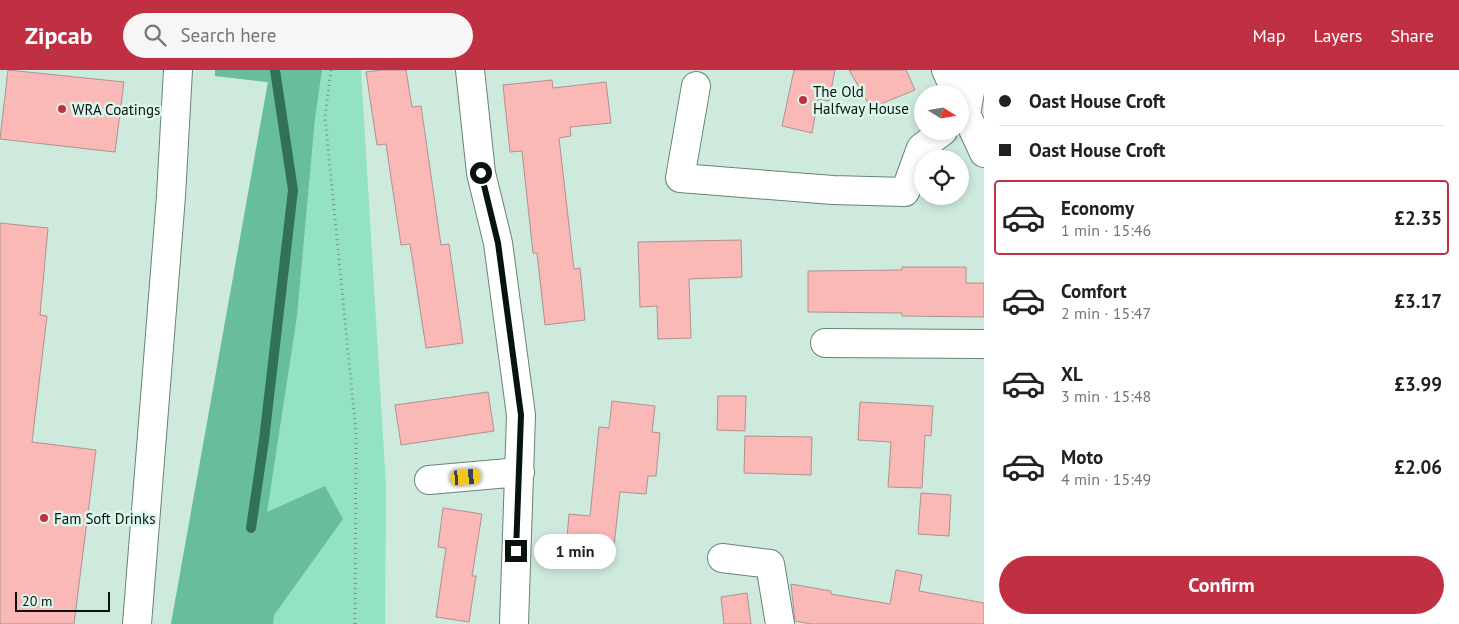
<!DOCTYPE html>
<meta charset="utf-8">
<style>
body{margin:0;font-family:"PT Sans",sans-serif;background:#f6f6f6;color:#202124;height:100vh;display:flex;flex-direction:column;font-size:19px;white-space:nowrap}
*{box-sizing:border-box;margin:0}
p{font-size:16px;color:#757577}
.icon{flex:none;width:28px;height:28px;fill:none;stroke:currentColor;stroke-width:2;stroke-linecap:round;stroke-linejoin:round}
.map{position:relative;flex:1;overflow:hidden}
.panel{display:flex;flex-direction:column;background:#fff;width:475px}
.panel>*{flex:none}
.top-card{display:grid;align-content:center;height:110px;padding:0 15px;background:#fff}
.needle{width:32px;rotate:101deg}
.controls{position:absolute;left:914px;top:15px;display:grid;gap:10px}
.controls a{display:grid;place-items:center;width:55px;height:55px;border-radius:50%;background:#fff;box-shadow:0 2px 8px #0003;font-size:25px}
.scale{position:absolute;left:15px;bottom:12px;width:95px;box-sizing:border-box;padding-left:5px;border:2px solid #09130e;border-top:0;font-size:14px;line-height:18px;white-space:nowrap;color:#09130e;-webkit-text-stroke:4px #dbf7eb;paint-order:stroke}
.end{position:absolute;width:22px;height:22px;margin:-11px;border:6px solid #09130e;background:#fff;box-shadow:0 0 0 2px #fff}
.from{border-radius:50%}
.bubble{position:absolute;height:35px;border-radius:18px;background:#fff;box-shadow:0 2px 8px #0003;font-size:16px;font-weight:800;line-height:35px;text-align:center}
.car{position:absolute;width:15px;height:30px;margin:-15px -8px;border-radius:6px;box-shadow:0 0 4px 1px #0007;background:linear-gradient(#f5c518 24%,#345 0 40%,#f5c518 0 76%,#345 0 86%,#f5c518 0)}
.top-card b{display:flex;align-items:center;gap:18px;height:48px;font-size:19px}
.top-card b+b{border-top:1px solid #e0e0e0}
.top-card i{width:12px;height:12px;background:#202124}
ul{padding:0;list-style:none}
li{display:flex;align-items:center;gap:15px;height:75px;margin:0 10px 8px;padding:0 5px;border:2px solid transparent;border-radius:5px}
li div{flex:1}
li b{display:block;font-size:19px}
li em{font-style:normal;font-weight:800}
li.current{border-color:#c13042}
li>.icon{width:45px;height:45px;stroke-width:1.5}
.action{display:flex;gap:10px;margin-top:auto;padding:10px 15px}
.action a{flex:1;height:58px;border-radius:30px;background:#c13042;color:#fff;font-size:20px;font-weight:800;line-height:58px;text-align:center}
header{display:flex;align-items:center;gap:30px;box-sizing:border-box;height:70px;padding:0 25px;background:#c13042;color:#fff}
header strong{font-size:24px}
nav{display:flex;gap:28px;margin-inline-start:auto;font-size:18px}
.search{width:350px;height:45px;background:#f6f6f6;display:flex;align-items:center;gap:12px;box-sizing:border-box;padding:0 18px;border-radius:28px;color:#757577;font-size:19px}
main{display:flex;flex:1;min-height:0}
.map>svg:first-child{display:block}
.green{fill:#93e2c2}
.forest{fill:#68bd9c}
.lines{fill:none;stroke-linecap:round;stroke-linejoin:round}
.stream{stroke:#31715a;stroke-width:10}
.building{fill:#fab8b7;stroke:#ae9291}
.minor-casing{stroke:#698277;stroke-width:30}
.major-casing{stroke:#698277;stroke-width:30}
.path{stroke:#7c9087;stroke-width:3;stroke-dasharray:1 4;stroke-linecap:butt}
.minor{stroke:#fff;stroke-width:28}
.major{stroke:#fff;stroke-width:28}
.route{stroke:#09130e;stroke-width:6}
.poi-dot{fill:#c13042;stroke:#dbf7eb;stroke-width:2}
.labels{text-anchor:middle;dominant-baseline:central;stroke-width:5;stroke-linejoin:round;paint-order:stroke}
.poi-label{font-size:15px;fill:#09130e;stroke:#dbf7eb;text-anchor:start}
</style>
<header>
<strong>Zipcab</strong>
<div class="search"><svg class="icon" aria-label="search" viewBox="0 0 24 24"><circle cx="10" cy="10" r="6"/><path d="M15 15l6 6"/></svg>Search here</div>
<nav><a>Map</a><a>Layers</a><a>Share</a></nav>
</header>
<main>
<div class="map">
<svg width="984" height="554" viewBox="0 0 984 554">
<rect width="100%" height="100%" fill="#ceeadd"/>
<path class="green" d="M 215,0 L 361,0 L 386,416 L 385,554 L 171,554 L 268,12 L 215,6 Z"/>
<path class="forest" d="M 215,0 L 322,0 L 315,48 L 297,246 L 267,442 L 325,416 L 343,449 L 274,545 L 273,554 L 171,554 L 268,12 L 215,6 Z"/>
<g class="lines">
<path class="stream" d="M 251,458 L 264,370 L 293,120 L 275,0"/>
</g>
<path class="building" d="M 8,0 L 124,12 L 115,82 L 0,69 Z
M 382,0 L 406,0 L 412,37 L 421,36 L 441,175 L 449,174 L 463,273 L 426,278 L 410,174 L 401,175 L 386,74 L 377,75 L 366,2 Z
M 794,0 L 835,0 L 829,31 L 818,29 L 812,63 L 782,56 Z
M 849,0 L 906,0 L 915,20 L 871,38 Z
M 552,10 L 553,18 L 606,12 L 611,53 L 570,57 L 571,66 L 559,68 L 574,199 L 580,198 L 585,250 L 545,255 L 537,183 L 533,183 L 522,81 L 510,82 L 503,15 Z
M 0,153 L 48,158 L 40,245 L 47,246 L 32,372 L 96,380 L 74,554 L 0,554 Z
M 741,170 L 742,207 L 689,209 L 691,268 L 658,269 L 657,236 L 640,237 L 638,172 Z
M 902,197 L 966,197 L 966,213 L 984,213 L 984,247 L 902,246 L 902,243 L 808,242 L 808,201 L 902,200 Z
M 488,322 L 494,361 L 401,375 L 395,335 Z
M 718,326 L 746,326 L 745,361 L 717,360 Z
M 612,331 L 655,336 L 652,362 L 660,363 L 656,406 L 648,406 L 646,424 L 620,422 L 613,485 L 566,480 L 569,444 L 590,446 L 599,357 L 609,358 Z
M 860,332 L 933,336 L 931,366 L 925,365 L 922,418 L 888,417 L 891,372 L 858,370 Z
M 745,366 L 812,367 L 811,405 L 744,403 Z
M 921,423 L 951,425 L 949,466 L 918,464 Z
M 443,438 L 482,444 L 472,506 L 476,506 L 469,552 L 436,547 L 446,478 L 438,477 Z
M 896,500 L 922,505 L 919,521 L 984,533 L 984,554 L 811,554 L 795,551 L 791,514 L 831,521 L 831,524 L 890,534 Z
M 747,523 L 751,554 L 724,554 L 721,527 Z"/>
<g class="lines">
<g class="minor-casing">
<path id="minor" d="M 470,0 L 481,103 L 498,173 L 521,345 L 514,554
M 696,16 L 680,108 L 833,120 L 905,122 L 921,78 L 943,61
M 825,273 L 984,274
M 429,410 L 520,402
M 722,488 L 770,494 L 780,554
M 137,554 L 171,126 L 178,0"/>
</g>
<g class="major-casing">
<path id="major" d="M 946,0 L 957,24
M 960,31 L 984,83
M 966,44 L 974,0"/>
</g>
<path class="path" d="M 331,0 L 325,47 L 356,362 L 355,554"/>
<use href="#minor" class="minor"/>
<use href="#major" class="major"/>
</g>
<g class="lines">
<path class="route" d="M 481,103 L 498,173 L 521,345 L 516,481"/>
</g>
<g class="poi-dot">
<circle cx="803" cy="30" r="5"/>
<circle cx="62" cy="39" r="5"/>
<circle cx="44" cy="448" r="5"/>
</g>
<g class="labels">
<g class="poi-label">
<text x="813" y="21">The Old<tspan x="813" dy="17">Halfway House</tspan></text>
<text x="72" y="39">WRA Coatings</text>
<text x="54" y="448">Fam Soft Drinks</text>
</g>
</g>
</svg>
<div class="controls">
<a><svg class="needle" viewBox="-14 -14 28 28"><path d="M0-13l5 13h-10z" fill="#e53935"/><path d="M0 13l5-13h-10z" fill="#757577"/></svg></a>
<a><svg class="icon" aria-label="locate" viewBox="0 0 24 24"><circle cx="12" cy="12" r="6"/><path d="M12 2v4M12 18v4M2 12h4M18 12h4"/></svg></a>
</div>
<div class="scale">20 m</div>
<i class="end from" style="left:481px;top:103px"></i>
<i class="end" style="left:516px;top:481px"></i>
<div class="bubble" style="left:534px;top:464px;width:82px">1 min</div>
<i class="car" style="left:466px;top:407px;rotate:85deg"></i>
</div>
<section class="panel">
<div class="top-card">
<b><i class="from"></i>Oast House Croft</b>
<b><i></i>Oast House Croft</b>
</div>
<ul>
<li class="current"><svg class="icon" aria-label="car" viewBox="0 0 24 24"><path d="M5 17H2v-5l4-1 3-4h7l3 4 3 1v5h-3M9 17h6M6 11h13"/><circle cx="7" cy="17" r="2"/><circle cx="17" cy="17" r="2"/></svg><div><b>Economy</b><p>1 min · 15:46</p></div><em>£2.35</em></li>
<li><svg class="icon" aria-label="car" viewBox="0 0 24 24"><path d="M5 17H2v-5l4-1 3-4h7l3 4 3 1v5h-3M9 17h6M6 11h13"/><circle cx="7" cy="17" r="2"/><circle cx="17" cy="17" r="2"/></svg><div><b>Comfort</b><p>2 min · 15:47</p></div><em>£3.17</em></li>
<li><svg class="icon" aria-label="car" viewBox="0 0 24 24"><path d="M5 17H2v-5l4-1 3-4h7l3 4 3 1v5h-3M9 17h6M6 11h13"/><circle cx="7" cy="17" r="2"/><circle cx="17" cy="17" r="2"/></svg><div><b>XL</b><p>3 min · 15:48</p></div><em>£3.99</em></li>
<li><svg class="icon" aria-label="car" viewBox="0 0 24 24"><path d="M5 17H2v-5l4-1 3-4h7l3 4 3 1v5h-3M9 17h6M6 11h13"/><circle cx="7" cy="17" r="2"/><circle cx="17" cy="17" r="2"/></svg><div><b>Moto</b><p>4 min · 15:49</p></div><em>£2.06</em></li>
</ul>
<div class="action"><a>Confirm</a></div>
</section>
</main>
